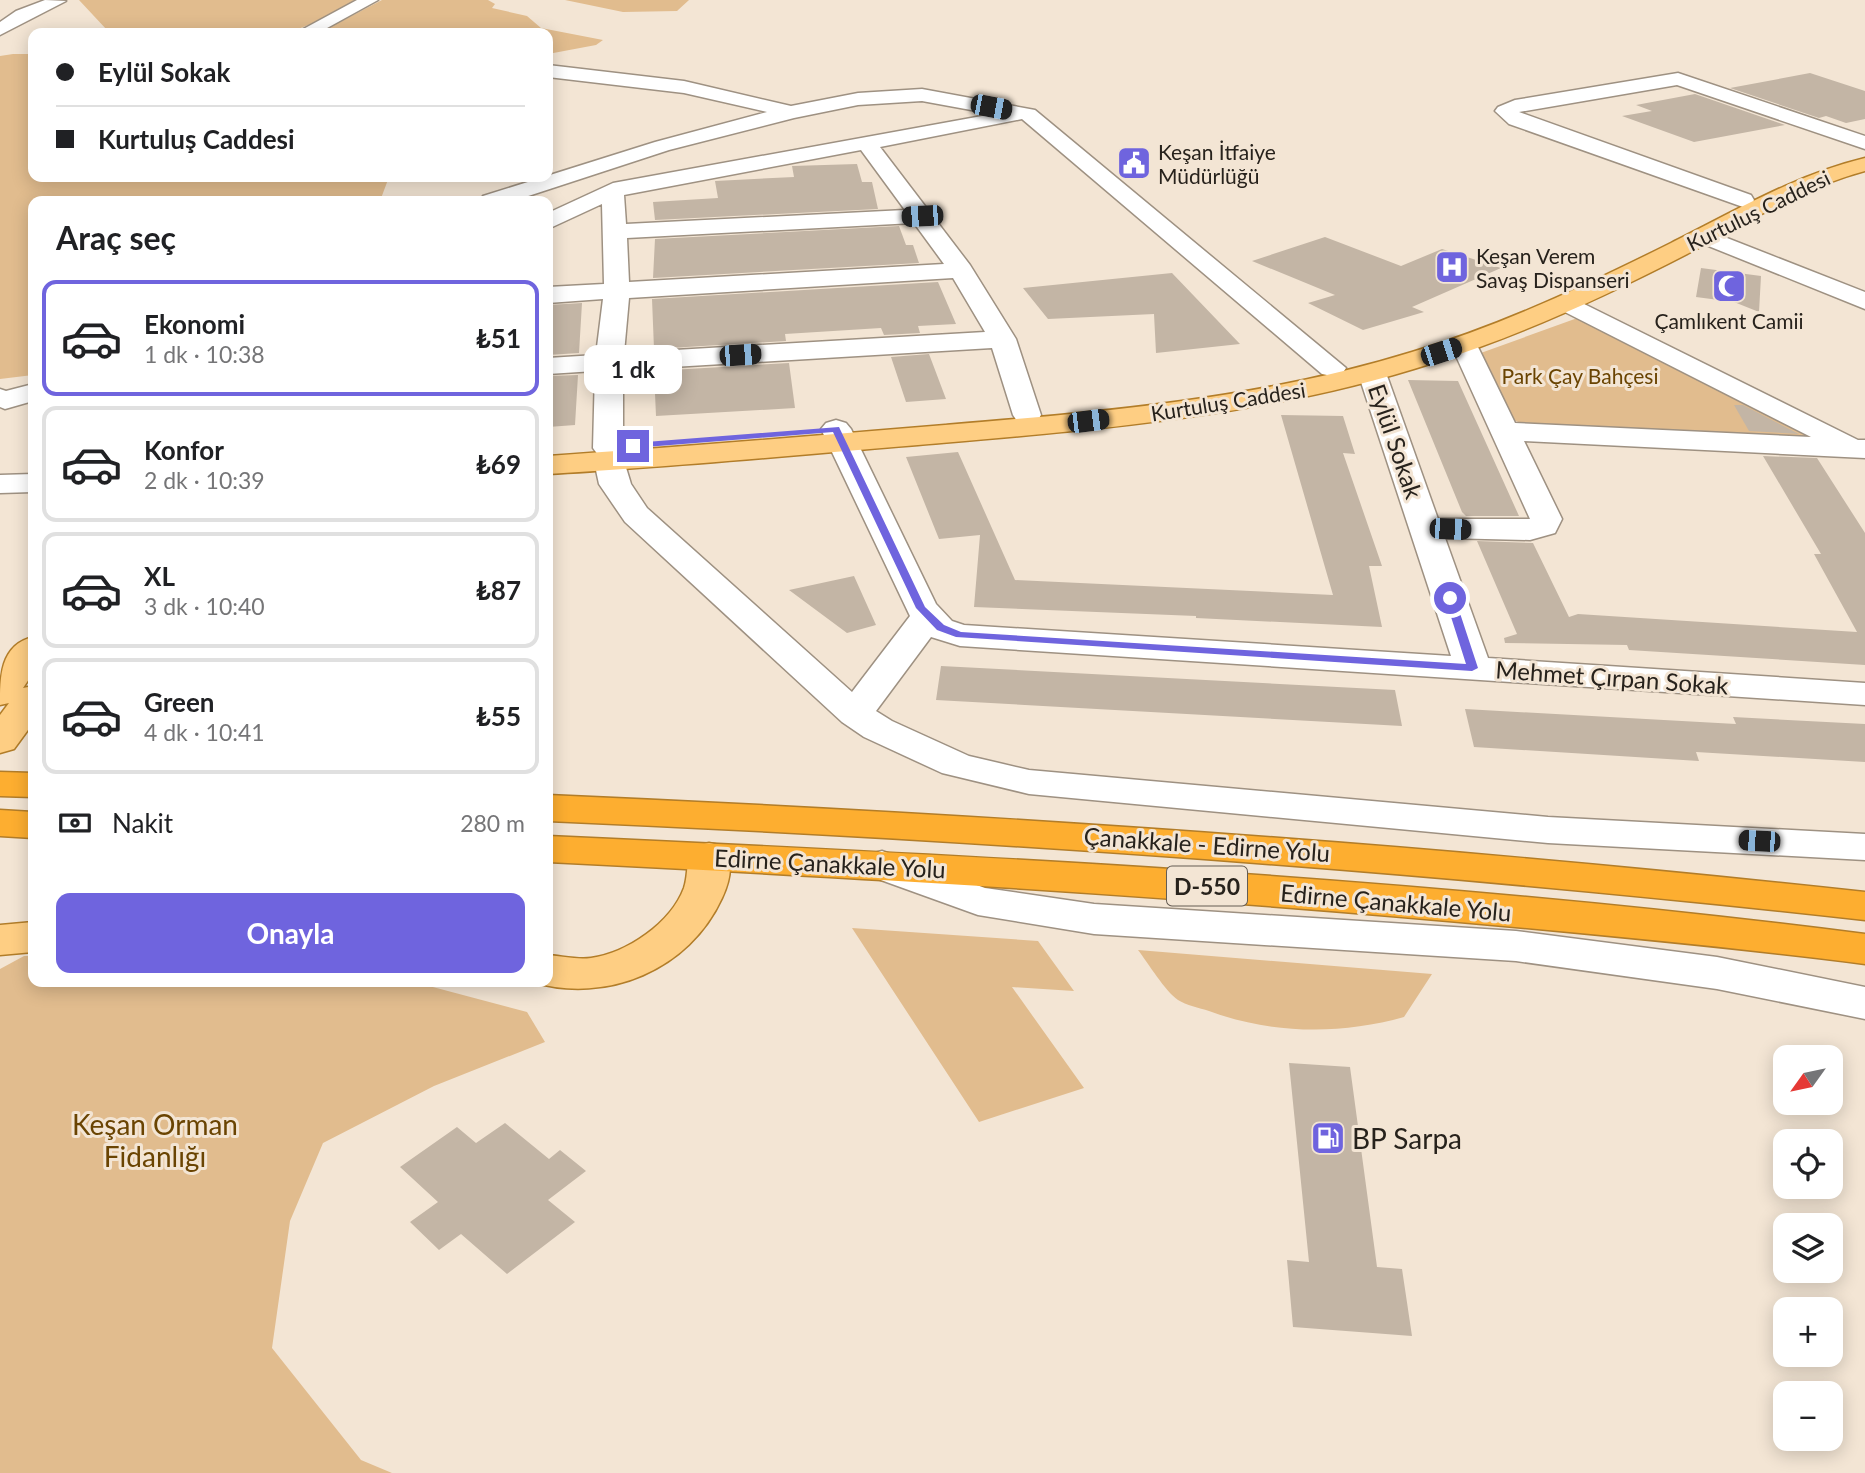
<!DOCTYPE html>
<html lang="tr">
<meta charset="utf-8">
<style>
body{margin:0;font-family:Lato,sans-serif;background:#f6f6f6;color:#202124;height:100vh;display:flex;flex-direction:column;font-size:26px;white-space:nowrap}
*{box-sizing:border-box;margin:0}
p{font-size:23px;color:#757577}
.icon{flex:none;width:38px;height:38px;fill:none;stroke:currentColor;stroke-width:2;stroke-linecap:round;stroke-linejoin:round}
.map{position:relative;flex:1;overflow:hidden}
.sheet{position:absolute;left:28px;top:196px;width:525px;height:791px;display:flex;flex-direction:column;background:#fff;border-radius:14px;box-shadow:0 4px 18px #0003}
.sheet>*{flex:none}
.top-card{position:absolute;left:28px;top:28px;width:525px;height:154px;border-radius:14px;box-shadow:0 4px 18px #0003;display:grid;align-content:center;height:154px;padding:0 28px;background:#fff}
.needle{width:46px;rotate:237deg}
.buttons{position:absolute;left:1773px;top:1045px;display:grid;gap:14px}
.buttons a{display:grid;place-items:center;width:70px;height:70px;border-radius:14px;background:#fff;box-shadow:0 4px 18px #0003;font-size:35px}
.end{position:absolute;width:32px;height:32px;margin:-16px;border:9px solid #6f64de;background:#fff;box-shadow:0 0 0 4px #fff}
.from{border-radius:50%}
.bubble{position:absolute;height:49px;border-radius:14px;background:#fff;box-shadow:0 4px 18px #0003;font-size:23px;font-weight:700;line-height:49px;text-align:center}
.car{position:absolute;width:21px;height:42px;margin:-21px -10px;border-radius:9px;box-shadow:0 0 5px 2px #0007;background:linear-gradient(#222 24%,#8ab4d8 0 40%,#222 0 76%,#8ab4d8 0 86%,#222 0)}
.top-card b{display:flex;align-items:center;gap:24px;height:66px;font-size:26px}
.top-card b+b{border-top:2px solid #e0e0e0}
.top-card i{width:18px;height:18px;background:#202124}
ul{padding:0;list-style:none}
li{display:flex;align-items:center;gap:21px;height:116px;margin:0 14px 10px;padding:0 14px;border:4px solid #e0e0e0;border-radius:14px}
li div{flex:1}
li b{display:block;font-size:26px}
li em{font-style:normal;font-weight:700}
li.current{border-color:#6f64de}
li>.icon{width:63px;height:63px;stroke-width:1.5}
h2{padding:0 28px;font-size:32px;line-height:84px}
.pay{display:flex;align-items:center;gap:18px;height:77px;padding:0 28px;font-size:26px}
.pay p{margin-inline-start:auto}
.action{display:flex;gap:14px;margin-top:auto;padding:14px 28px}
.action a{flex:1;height:80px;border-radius:14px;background:#6f64de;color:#fff;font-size:28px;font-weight:700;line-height:80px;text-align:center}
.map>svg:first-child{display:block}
.green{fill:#e1bc8e}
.building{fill:#c3b5a5}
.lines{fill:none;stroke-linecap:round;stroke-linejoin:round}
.minor-casing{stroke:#9e9182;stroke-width:3}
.major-casing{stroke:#b27d29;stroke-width:3}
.highway-casing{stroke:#b27d29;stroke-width:3}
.minor{fill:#fff;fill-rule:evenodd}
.major{fill:#fece83;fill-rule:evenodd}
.highway{fill:#fdae30;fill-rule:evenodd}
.route{fill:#6f64de}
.labels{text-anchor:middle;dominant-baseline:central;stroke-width:6;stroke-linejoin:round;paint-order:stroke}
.far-poi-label{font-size:21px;fill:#27221c;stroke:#f3e5d4;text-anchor:start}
.far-street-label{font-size:21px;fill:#27221c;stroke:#f3e5d4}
.far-park-label{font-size:21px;fill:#6a4402;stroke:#f3e5d4}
.shield{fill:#f3e5d4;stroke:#645c53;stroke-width:2}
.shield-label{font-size:23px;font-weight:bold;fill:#27221c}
.street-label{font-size:24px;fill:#27221c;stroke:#f3e5d4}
.near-park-label{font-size:28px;fill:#6a4402;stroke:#f3e5d4}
.near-poi-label{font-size:28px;fill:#27221c;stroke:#f3e5d4;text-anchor:start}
</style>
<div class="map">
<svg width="1865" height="1473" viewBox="0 0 1865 1473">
<rect width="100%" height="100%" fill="#f3e5d4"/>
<path class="green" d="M 79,0 L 354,0 L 336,14 L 288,33 L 115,33 L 107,30 Z
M 382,0 L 488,0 L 495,4 L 492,8 L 527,16 L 541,28 L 603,40 L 596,45 L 548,54 L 548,33 L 319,33 Z
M 565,0 L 689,0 L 677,11 L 623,12 Z
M 13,54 L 33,54 L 33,177 L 389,177 L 380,201 L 33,201 L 33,375 L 0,379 L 0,56 Z
M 1583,316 L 1799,423 L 1814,441 L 1526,425 L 1513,420 L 1478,354 Z
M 852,928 L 1038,941 L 1074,991 L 1012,987 L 1084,1088 L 979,1122 Z
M 1138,950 L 1432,974 L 1404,1017 C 1340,1035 1271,1034 1209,1011 C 1199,1008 1186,1005 1178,1000 C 1165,991 1148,963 1138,950 Z
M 24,956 L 33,956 L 33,982 L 414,982 L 527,1012 L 545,1042 L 434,1086 L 323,1143 L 290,1221 L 272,1348 L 361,1460 L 392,1473 L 0,1473 L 0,969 Z"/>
<path class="building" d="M 1810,73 L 1865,91 L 1865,119 L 1846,123 L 1826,116 L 1819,118 L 1730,88 Z
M 1695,94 L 1785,125 L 1694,142 L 1622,116 L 1652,111 L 1636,105 Z
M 857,164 L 862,182 L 872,182 L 878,209 L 655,220 L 653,202 L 718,198 L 715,181 L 794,177 L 792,166 Z
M 899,226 L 906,245 L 913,245 L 919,263 L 653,278 L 655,239 Z
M 1325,237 L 1401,266 L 1442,249 L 1501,268 L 1412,307 L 1424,312 L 1363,330 L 1308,303 L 1335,295 L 1252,261 Z
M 1701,268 L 1761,276 L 1759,312 L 1734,302 L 1696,297 Z
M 1172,273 L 1240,344 L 1156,353 L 1154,314 L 1048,319 L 1023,288 Z
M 938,282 L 956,324 L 918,326 L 920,333 L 884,335 L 881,328 L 785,334 L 786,341 L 654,349 L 652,299 Z
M 582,303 L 579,353 L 548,355 L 548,305 Z
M 929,354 L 946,399 L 906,402 L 891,357 Z
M 789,363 L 795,408 L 656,416 L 654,371 Z
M 578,375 L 575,425 L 548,427 L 548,376 Z
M 1408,380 L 1458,381 L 1519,516 L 1466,516 L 1462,512 Z
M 1734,405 L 1743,405 L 1799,434 L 1749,431 Z
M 1281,415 L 1343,416 L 1355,454 L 1343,453 L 1382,566 L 1369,566 L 1382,627 L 1196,618 L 1196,616 L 974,607 L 980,535 L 939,539 L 906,457 L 958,452 L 1015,580 L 1333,595 Z
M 1763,456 L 1817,458 L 1865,533 L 1865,665 L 1629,650 L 1627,645 L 1505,643 L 1504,638 L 1517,634 L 1477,541 L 1533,543 L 1569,617 L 1578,614 L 1857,632 L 1814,554 L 1821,554 Z
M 854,576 L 876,625 L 847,633 L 789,590 Z
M 941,666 L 1395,690 L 1402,726 L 936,700 Z
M 1465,709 L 1736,724 L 1733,717 L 1865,724 L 1865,762 L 1696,752 L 1699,761 L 1474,747 Z
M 1289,1063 L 1350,1067 L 1377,1267 L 1402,1269 L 1412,1336 L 1293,1327 L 1287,1260 L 1309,1262 Z
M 505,1123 L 549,1159 L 560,1150 L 586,1171 L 548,1200 L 575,1222 L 507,1274 L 461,1234 L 439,1250 L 410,1222 L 438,1202 L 400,1167 L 457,1127 L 476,1143 Z"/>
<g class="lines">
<g class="minor-casing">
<path id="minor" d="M 45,0 L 66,1 L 0,35 L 0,22 L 16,11 Z
M 357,0 L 378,0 L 318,33 L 296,33 Z
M 548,65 L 684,81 L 791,106 L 858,93 L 922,89 L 1035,110 L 1346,368 L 1342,374 L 1332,376 L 1322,374 L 1022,119 L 880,147 L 970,265 L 1016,339 L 1041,415 L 1037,421 L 1027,424 L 1017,421 L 1013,415 L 992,348 L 623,370 L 623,448 L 619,454 L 624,461 L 631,484 L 647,508 L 852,692 L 910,616 L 821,429 L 826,423 L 836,420 L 846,423 L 851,429 L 936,604 L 952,621 L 964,625 L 1451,656 L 1358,373 L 1362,367 L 1372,365 L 1382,367 L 1386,373 L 1438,519 L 1530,519 L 1451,345 L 1454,339 L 1464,337 L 1474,339 L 1477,345 L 1515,423 L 1811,437 L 1557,308 L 1553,303 L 1557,298 L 1566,295 L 1858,440 L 1865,440 L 1865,458 L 1524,441 L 1562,519 L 1555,533 L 1530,540 L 1445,538 L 1488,658 L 1865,683 L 1865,705 L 960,646 L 931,637 L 876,711 L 892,721 L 969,756 L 1029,770 L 1548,817 L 1865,834 L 1865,860 L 1548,843 L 1029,794 L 942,773 L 864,737 L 842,722 L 625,522 L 599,484 L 594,461 L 598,455 L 593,448 L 595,371 L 548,374 L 548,358 L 596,355 L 603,299 L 548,303 L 548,287 L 604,284 L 602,204 L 548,229 L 548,213 L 613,183 L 993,114 L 922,101 L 858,105 L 794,118 L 669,150 L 513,201 L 480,201 L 483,196 L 655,142 L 767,112 L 684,93 L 548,77 ZM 861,150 L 905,210 L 626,224 L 624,195 ZM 914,223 L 944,264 L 629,282 L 627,238 ZM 953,278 L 985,332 L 624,353 L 629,298 Z
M 1678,73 L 1865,136 L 1865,149 L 1677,85 L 1519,112 L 1751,195 L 1754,200 L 1751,205 L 1743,207 L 1509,124 L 1495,111 L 1498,107 L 1515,100 Z
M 1704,229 L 1865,292 L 1865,309 L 1696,241 L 1692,236 L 1696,231 Z
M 33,384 L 33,401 L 5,409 L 0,407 L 0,389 L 6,391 Z
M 33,474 L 33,492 L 0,493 L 0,475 Z
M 882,851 L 985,888 L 1094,904 L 1516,931 L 1717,957 L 1865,987 L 1865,1019 L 1717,989 L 1516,961 L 1094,934 L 978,915 L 867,875 L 861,865 L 867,855 Z"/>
</g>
<g class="major-casing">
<path id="major" d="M 1865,158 L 1865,171 C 1802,188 1748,222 1691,252 C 1608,295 1522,335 1433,363 C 1266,417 1091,430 918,445 C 795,455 671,467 548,474 L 548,456 C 680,447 813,436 945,425 C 1102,412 1261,399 1412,352 C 1502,325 1587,285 1671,243 C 1735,211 1795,175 1865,158 Z
M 33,637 L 33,673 L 23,688 L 33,686 L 33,723 L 14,749 L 0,753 L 0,715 L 9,703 L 0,705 C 0,677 0,645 33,637 Z
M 709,843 L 724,846 C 734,862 730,881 722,898 C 689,970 607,1004 532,982 L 548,982 L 548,955 C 562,956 577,960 591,958 C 627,953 671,923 684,888 C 689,873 685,860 694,846 Z
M 33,922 L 33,952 L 0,955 L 0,925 Z"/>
</g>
<g class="highway-casing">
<path id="highway" d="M 0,772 L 33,773 L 33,797 L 0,796 Z
M 548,795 C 988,814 1427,844 1865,892 L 1865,920 C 1427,871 988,840 548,821 Z
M 0,810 L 33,812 L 33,838 L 0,836 Z
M 548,836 C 987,856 1428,878 1865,934 L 1865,964 C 1749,949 1632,938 1515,927 C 1193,897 871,878 548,862 Z"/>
</g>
<use href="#minor" class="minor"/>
<use href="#major" class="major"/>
<use href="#highway" class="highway"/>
</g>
<path class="route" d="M 839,427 L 925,607 L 944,625 L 961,632 L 1466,664 L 1445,598 L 1450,595 L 1455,598 L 1478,668 L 1472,671 L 956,637 L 937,630 L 916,608 L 833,432 L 633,448 L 629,446 L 633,443 Z"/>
<defs>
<g id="civic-square" transform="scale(1.75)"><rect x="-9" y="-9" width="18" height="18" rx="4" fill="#6f64de" stroke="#f3e5d4"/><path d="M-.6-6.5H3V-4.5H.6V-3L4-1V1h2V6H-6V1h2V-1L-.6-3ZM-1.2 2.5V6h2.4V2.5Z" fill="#fff"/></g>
<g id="hospital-square" transform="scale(1.75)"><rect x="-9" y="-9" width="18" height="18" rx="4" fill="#6f64de" stroke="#f3e5d4"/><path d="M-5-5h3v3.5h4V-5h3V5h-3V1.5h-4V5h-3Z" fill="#fff"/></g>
<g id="mosque-square" transform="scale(1.75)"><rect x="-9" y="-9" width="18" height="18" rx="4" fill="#6f64de" stroke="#f3e5d4"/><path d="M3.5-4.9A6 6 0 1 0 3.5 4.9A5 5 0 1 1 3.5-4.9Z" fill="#fff"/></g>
<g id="fuel-square" transform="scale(1.75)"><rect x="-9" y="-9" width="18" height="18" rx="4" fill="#6f64de" stroke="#f3e5d4"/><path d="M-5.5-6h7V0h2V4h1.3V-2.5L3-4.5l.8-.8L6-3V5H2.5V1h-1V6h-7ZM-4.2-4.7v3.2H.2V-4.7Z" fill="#fff"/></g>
</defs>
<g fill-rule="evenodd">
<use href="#civic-square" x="1134" y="163"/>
<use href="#hospital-square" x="1452" y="267"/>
<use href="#mosque-square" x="1729" y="286"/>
<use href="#fuel-square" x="1328" y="1138"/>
</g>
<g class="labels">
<g class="far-poi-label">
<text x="1158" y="151">Keşan İtfaiye<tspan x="1158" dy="24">Müdürlüğü</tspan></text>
<text x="1476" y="255">Keşan Verem<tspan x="1476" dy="24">Savaş Dispanseri</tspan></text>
<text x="1729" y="320" text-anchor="middle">Çamlıkent Camii</text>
</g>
<g class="far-street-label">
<text transform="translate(1758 210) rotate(-26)">Kurtuluş Caddesi</text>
<text transform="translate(1228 401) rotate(-9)">Kurtuluş Caddesi</text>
</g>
<g class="far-park-label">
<text x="1580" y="375">Park Çay Bahçesi</text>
</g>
<rect class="shield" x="1167" y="866.5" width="80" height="39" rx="5"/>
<g class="shield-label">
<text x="1207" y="886">D-550</text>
</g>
<g class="street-label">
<text transform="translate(1396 441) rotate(71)">Eylül Sokak</text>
<text transform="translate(1612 677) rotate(4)">Mehmet Çırpan Sokak</text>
<text transform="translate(1207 844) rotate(4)">Çanakkale - Edirne Yolu</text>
<text transform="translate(830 863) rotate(3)">Edirne Çanakkale Yolu</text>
<text transform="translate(1396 902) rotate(5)">Edirne Çanakkale Yolu</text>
</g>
<g class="near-park-label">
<text x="155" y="1124">Keşan Orman<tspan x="155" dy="32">Fidanlığı</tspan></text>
</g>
<g class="near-poi-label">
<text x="1352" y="1138">BP Sarpa</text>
</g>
</g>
</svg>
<div class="buttons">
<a><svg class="needle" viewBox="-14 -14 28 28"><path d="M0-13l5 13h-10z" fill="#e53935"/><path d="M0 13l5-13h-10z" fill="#757577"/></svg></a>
<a><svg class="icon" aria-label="locate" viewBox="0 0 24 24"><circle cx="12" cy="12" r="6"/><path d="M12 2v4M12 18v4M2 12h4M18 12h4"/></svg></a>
<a><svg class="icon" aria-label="layers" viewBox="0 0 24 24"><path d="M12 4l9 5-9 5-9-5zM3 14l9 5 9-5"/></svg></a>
<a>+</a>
<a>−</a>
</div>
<i class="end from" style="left:1450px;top:598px"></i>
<i class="end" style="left:633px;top:446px"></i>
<div class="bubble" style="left:584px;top:345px;width:98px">1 dk</div>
<i class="car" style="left:991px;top:107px;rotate:101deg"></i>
<i class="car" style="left:922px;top:216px;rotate:267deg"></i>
<i class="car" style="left:1441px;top:352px;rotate:72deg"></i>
<i class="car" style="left:740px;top:355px;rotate:86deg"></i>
<i class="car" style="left:1088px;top:421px;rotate:83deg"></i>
<i class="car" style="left:1450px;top:529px;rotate:92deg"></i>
<i class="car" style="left:1759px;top:841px;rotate:273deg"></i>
<div class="top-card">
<b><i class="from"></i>Eylül Sokak</b>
<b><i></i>Kurtuluş Caddesi</b>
</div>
<section class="sheet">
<h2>Araç seç</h2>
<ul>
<li class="current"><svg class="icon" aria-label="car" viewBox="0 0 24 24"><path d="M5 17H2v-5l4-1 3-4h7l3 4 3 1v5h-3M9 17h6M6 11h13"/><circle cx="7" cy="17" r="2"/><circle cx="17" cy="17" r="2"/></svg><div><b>Ekonomi</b><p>1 dk · 10:38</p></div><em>₺51</em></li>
<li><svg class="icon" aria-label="car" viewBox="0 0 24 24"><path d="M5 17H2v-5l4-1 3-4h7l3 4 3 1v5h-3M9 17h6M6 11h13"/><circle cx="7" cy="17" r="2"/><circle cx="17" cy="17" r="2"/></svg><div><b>Konfor</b><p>2 dk · 10:39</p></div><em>₺69</em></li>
<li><svg class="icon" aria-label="car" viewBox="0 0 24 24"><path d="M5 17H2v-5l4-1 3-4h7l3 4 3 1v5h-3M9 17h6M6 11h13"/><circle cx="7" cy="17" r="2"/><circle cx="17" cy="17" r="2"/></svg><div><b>XL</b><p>3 dk · 10:40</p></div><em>₺87</em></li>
<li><svg class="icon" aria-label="car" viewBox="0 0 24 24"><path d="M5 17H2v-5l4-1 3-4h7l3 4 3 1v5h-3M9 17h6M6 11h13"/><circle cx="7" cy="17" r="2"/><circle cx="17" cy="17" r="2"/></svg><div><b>Green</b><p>4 dk · 10:41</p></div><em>₺55</em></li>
</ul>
<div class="pay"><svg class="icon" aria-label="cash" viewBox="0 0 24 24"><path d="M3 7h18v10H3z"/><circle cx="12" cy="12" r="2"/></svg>Nakit<p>280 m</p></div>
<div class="action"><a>Onayla</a></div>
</section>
</div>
